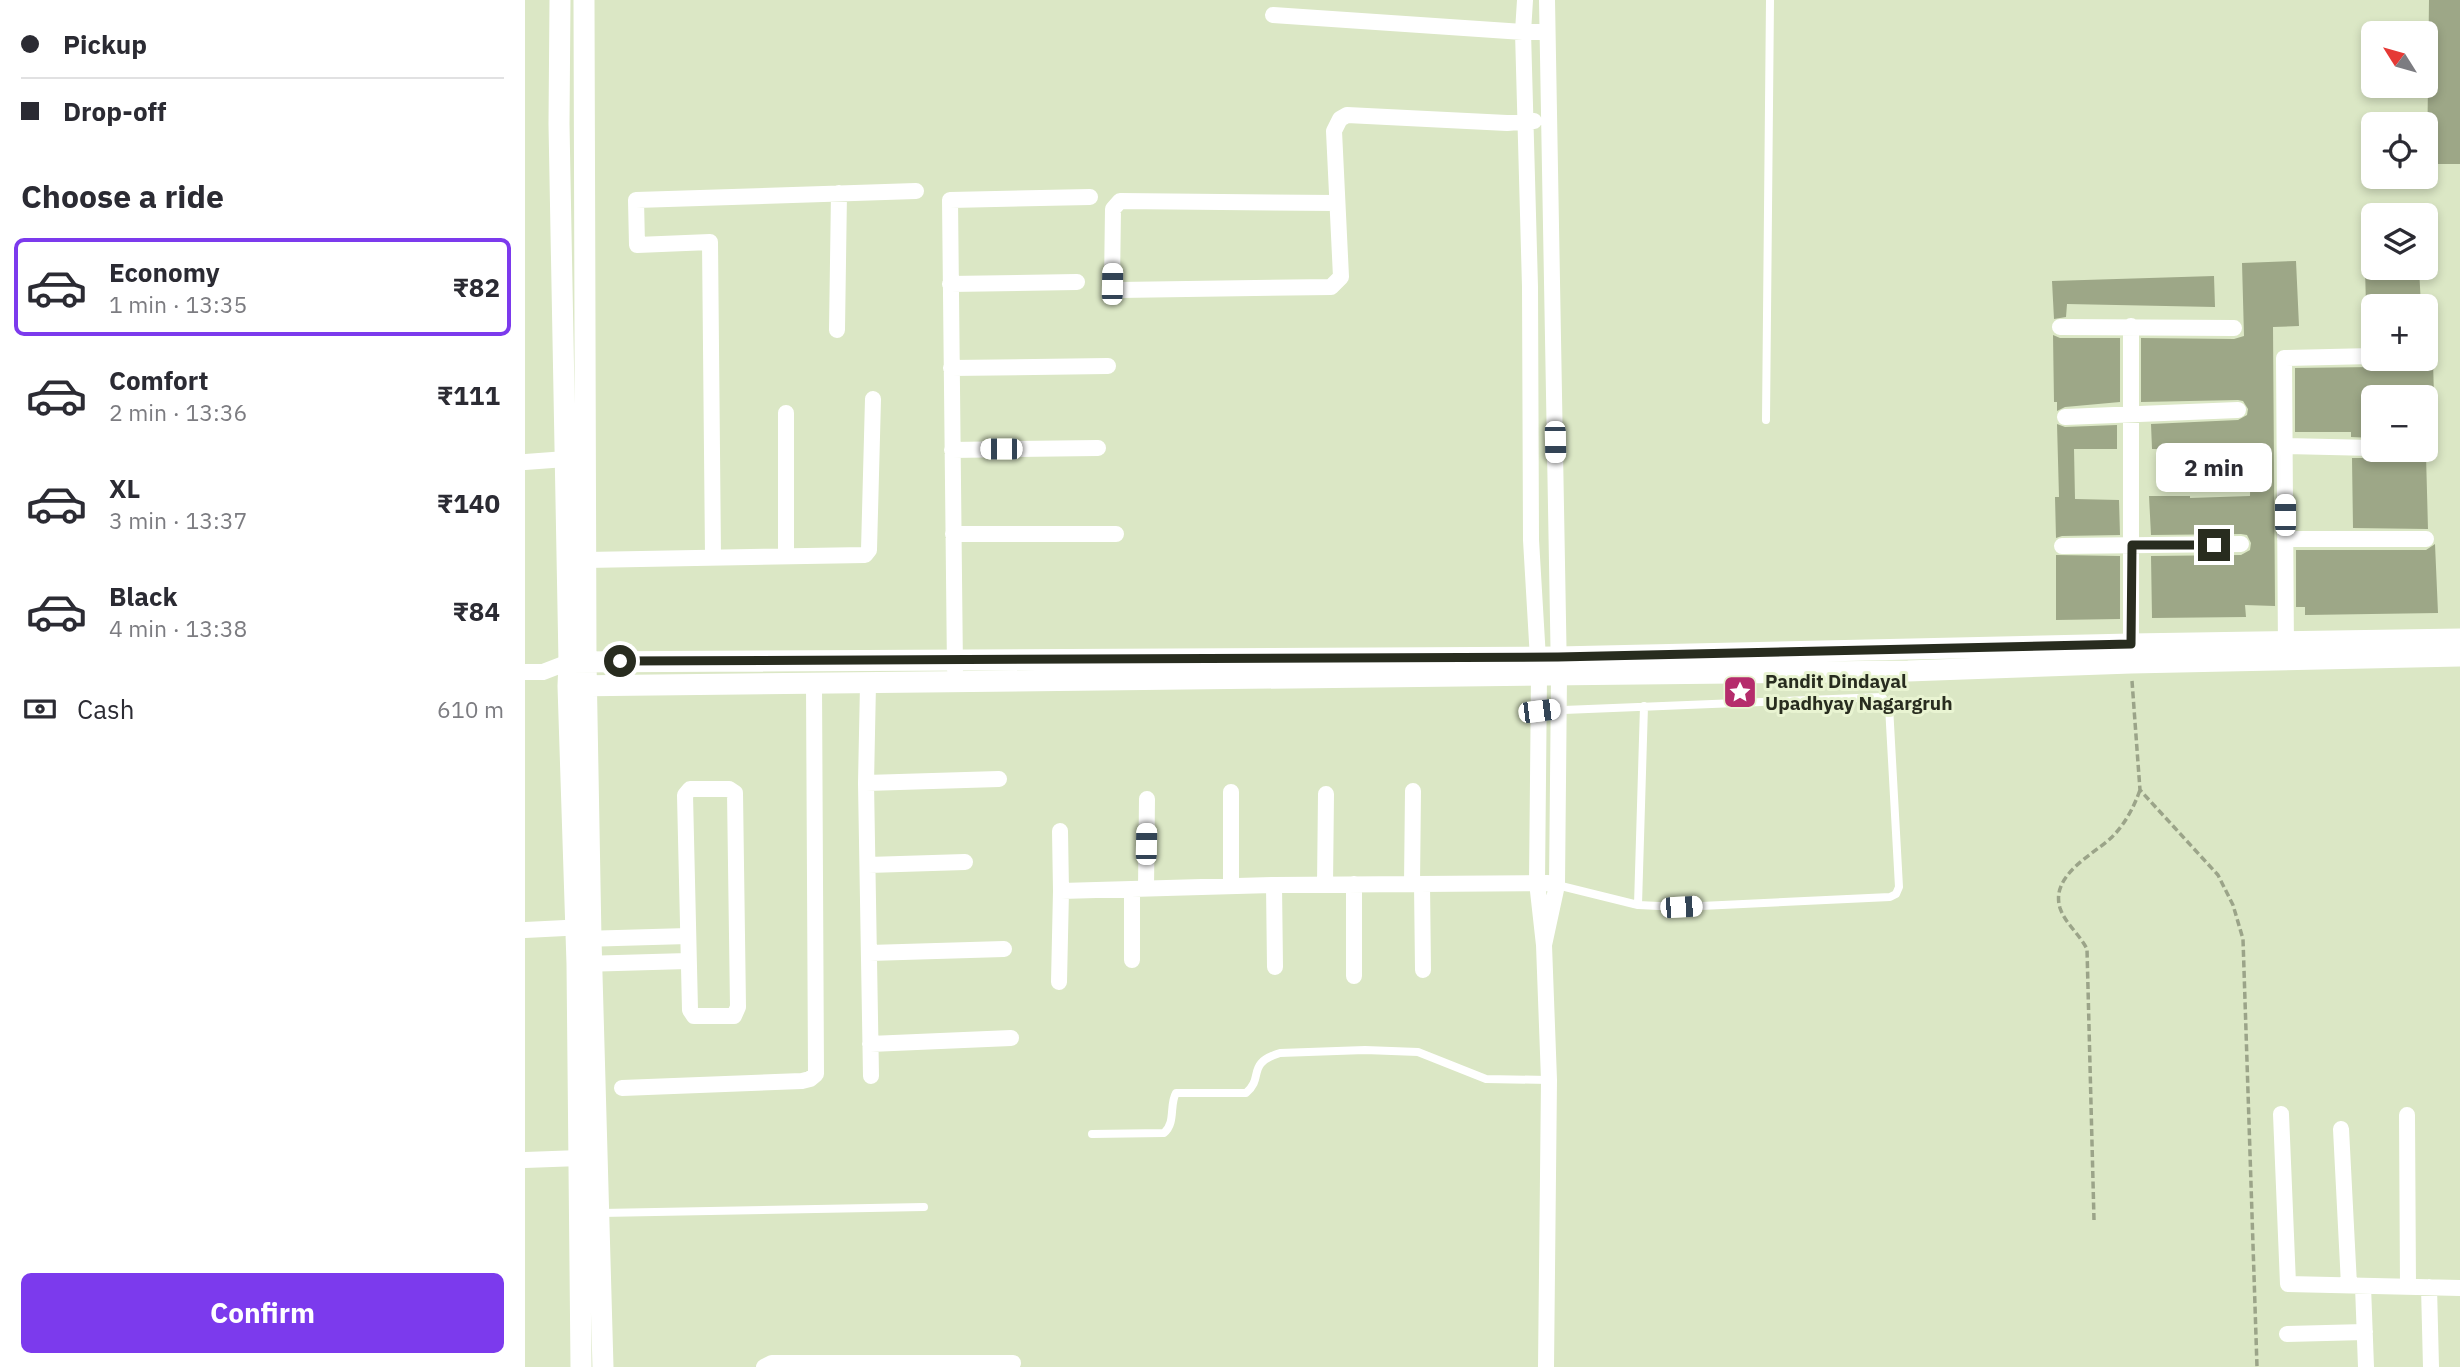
<!DOCTYPE html>
<meta charset="utf-8">
<style>
body{margin:0;font-family:"IBM Plex Sans",sans-serif;background:#f7f7f7;color:#2b2b33;height:100vh;display:flex;flex-direction:column;font-size:26px;white-space:nowrap}
*{box-sizing:border-box;margin:0}
p{font-size:23px;color:#7c7c81}
.icon{flex:none;width:38px;height:38px;fill:none;stroke:currentColor;stroke-width:2;stroke-linecap:round;stroke-linejoin:round}
.map{position:relative;flex:1;overflow:hidden}
.drawer{display:flex;flex-direction:column;background:#fff;width:525px}
.drawer>*{flex:none}
.top-card{display:grid;align-content:center;height:154px;padding:0 21px;background:#fff}
.needle{width:46px;rotate:307deg}
.tools{position:absolute;left:1836px;top:21px;display:grid;gap:14px}
.tools a{display:grid;place-items:center;width:77px;height:77px;border-radius:10px;background:#fff;box-shadow:0 4px 10px #0003;font-size:35px}
.end{position:absolute;width:32px;height:32px;margin:-16px;border:9px solid #282c1f;background:#fff;box-shadow:0 0 0 4px #fff}
.from{border-radius:50%}
.bubble{position:absolute;height:49px;border-radius:10px;background:#fff;box-shadow:0 4px 10px #0003;font-size:23px;font-weight:700;line-height:49px;text-align:center}
.car{position:absolute;width:21px;height:42px;margin:-21px -10px;border-radius:9px;box-shadow:0 0 5px 2px #0007;background:linear-gradient(#fff 24%,#345 0 40%,#fff 0 76%,#345 0 86%,#fff 0)}
.top-card b{display:flex;align-items:center;gap:24px;height:66px;font-size:26px}
.top-card b+b{border-top:2px solid #e1e1e2}
.top-card i{width:18px;height:18px;background:#2b2b33}
ul{padding:0;list-style:none}
li{display:flex;align-items:center;gap:21px;height:98px;margin:0 14px 10px;padding:0 7px;border:4px solid transparent;border-radius:10px}
li div{flex:1}
li b{display:block;font-size:26px}
li em{font-style:normal;font-weight:700}
li.selected{border-color:#7c3aed}
li>.icon{width:63px;height:63px;stroke-width:1.5}
h2{padding:0 21px;font-size:32px;line-height:84px}
.pay{display:flex;align-items:center;gap:18px;height:77px;padding:0 21px;font-size:26px}
.pay p{margin-inline-start:auto}
.action{display:flex;gap:14px;margin-top:auto;padding:14px 21px}
.action a{flex:1;height:80px;border-radius:10px;background:#7c3aed;color:#fff;font-size:28px;font-weight:700;line-height:80px;text-align:center}
main{display:flex;flex:1;min-height:0}
.map>svg:first-child{display:block}
.building{fill:#9da787}
.lines{fill:none;stroke-linecap:round;stroke-linejoin:round}
.path{stroke:#9ba489;stroke-width:3.5;stroke-dasharray:7 3.5;stroke-linecap:butt}
.service{stroke:#fff;stroke-width:8}
.minor{stroke:#fff;stroke-width:16}
.tertiary{stroke:#fff;stroke-width:21}
.route{stroke:#282c1f;stroke-width:9}
.labels{text-anchor:middle;dominant-baseline:central;stroke-width:6;stroke-linejoin:round;paint-order:stroke}
.poi-label{font-size:19px;font-weight:bold;fill:#282c1f;stroke:#e9f4d2;text-anchor:start}
</style>
<main>
<section class="drawer">
<div class="top-card">
<b><i class="from"></i>Pickup</b>
<b><i></i>Drop-off</b>
</div>
<h2>Choose a ride</h2>
<ul>
<li class="selected"><svg class="icon" aria-label="car" viewBox="0 0 24 24"><path d="M5 17H2v-5l4-1 3-4h7l3 4 3 1v5h-3M9 17h6M6 11h13"/><circle cx="7" cy="17" r="2"/><circle cx="17" cy="17" r="2"/></svg><div><b>Economy</b><p>1 min · 13:35</p></div><em>₹82</em></li>
<li><svg class="icon" aria-label="car" viewBox="0 0 24 24"><path d="M5 17H2v-5l4-1 3-4h7l3 4 3 1v5h-3M9 17h6M6 11h13"/><circle cx="7" cy="17" r="2"/><circle cx="17" cy="17" r="2"/></svg><div><b>Comfort</b><p>2 min · 13:36</p></div><em>₹111</em></li>
<li><svg class="icon" aria-label="car" viewBox="0 0 24 24"><path d="M5 17H2v-5l4-1 3-4h7l3 4 3 1v5h-3M9 17h6M6 11h13"/><circle cx="7" cy="17" r="2"/><circle cx="17" cy="17" r="2"/></svg><div><b>XL</b><p>3 min · 13:37</p></div><em>₹140</em></li>
<li><svg class="icon" aria-label="car" viewBox="0 0 24 24"><path d="M5 17H2v-5l4-1 3-4h7l3 4 3 1v5h-3M9 17h6M6 11h13"/><circle cx="7" cy="17" r="2"/><circle cx="17" cy="17" r="2"/></svg><div><b>Black</b><p>4 min · 13:38</p></div><em>₹84</em></li>
</ul>
<div class="pay"><svg class="icon" aria-label="cash" viewBox="0 0 24 24"><path d="M3 7h18v10H3z"/><circle cx="12" cy="12" r="2"/></svg>Cash<p>610 m</p></div>
<div class="action"><a>Confirm</a></div>
</section>
<div class="map">
<svg width="1935" height="1367" viewBox="0 0 1935 1367">
<rect width="100%" height="100%" fill="#dbe7c5"/>
<path class="building" d="M 1904,0 L 1935,0 L 1935,164 L 1902,164 Z
M 1771,261 L 1774,326 L 1748,327 L 1750,606 L 1720,605 L 1721,617 L 1627,618 L 1626,556 L 1716,555 L 1725,550 L 1726,543 L 1722,535 L 1716,534 L 1626,535 L 1624,496 L 1665,496 L 1665,498 L 1725,496 L 1726,449 L 1692,447 L 1692,450 L 1627,449 L 1626,424 L 1713,420 L 1722,415 L 1723,409 L 1718,401 L 1713,400 L 1616,402 L 1616,338 L 1709,339 L 1719,336 L 1717,263 Z
M 1840,268 L 1894,268 L 1896,306 L 1841,306 Z
M 1689,276 L 1690,307 L 1542,304 L 1541,317 L 1529,319 L 1527,281 Z
M 1528,335 L 1535,338 L 1595,338 L 1595,402 L 1540,407 L 1532,411 L 1532,402 L 1529,402 Z
M 1872,359 L 1908,361 L 1909,397 L 1848,397 L 1848,438 L 1826,437 L 1826,432 L 1770,432 L 1770,368 L 1848,367 L 1857,361 L 1872,363 Z
M 1532,424 L 1540,427 L 1592,425 L 1592,449 L 1549,449 L 1550,499 L 1594,500 L 1595,535 L 1537,536 L 1531,538 L 1530,497 L 1534,497 Z
M 1858,450 L 1901,455 L 1903,529 L 1828,528 L 1827,458 L 1848,458 L 1854,457 Z
M 1910,544 L 1913,613 L 1780,615 L 1780,607 L 1771,607 L 1771,550 L 1901,550 Z
M 1531,555 L 1595,556 L 1595,619 L 1531,620 Z"/>
<g class="lines">
<path class="path" d="M 1607,681 L 1615,790 L 1693,875 L 1708,905 L 1718,939 L 1732,1367
M 1569,1220 L 1562,949 C 1555,935 1540,923 1535,908 C 1525,875 1568,855 1587,837 C 1600,824 1609,807 1615,790"/>
<path class="service" d="M 1241,420 L 1245,0
M 1014,711 L 1357,697 L 1364,706 L 1374,887 L 1371,894 L 1365,897 L 1155,907 L 1113,905 L 1032,885
M 1113,905 L 1119,706
M 567,1134 L 639,1133 C 651,1123 644,1105 651,1093 L 721,1093 C 740,1077 720,1064 755,1053 L 840,1050 L 893,1052 L 961,1079 L 1024,1080
M 76,1213 L 399,1207"/>
<path class="minor" d="M 1000,0 L 998,32 L 1005,287 L 1006,540 L 1014,676 L 1012,882 L 1019,945 L 1032,885 L 1034,676 L 1022,0
M 748,15 L 998,32 L 1022,32
M 812,203 L 595,201 L 588,209 L 587,284 L 594,290 L 806,287 L 816,277 L 809,131 L 815,119 L 822,115 L 982,123 L 1009,121
M 425,284 L 552,282
M 1535,327 L 1709,328
M 312,330 L 314,193
M 426,368 L 583,366
M 1540,417 L 1713,410
M 1760,446 L 1848,448
M 427,450 L 573,448
M 0,462 L 41,459
M 428,534 L 591,534
M 1760,539 L 1901,539
M 1537,546 L 1716,544
M 188,556 L 185,242 L 112,245 L 111,200 L 391,191
M 261,556 L 261,413
M 61,560 L 340,555 L 344,550 L 348,399
M 1761,651 L 1759,358 L 1848,356
M 1606,653 L 1606,326
M 430,670 L 425,200 L 565,197
M 0,672 L 18,672 L 44,662
M 343,684 L 341,783 L 346,1076
M 341,783 L 474,779
M 165,789 L 204,789 L 210,793 L 213,1007 L 209,1016 L 169,1016 L 165,1010 L 160,795 Z
M 535,831 L 536,891
M 343,865 L 440,862
M 887,884 L 888,791
M 897,884 L 898,970
M 749,885 L 750,967
M 800,885 L 801,794
M 706,886 L 706,792
M 621,888 L 622,799
M 0,930 L 60,927
M 57,939 L 163,936
M 1019,945 L 1024,1080 L 1021,1367
M 344,953 L 479,949
M 607,960 L 607,889
M 57,964 L 163,961
M 829,976 L 829,884
M 534,982 L 536,891 L 749,885 L 1023,883
M 345,1044 L 486,1038
M 97,1088 L 277,1081 L 285,1079 L 291,1074 L 289,685
M 1756,1114 L 1763,1284 L 1935,1288
M 1882,1115 L 1883,1287
M 1816,1129 L 1824,1285
M 0,1160 L 55,1158
M 1838,1286 L 1841,1367
M 1904,1287 L 1906,1367
M 1762,1334 L 1840,1332
M 239,1367 L 247,1363 L 488,1363"/>
<path class="tertiary" d="M 35,0 L 34,124 L 44,662 L 43,686 L 52,964 L 56,1367
M 59,0 L 61,661 L 66,939 L 78,1367
M 44,662 L 1033,657 L 1606,644 L 1935,639
M 43,686 L 1383,671 L 1606,663 L 1935,656"/>
</g>
<g class="lines">
<path class="route" d="M 95,661 L 1033,657 L 1606,644 L 1607,545 L 1689,545"/>
</g>
<defs>
<g id="sight-square" transform="scale(1.75)"><rect x="-9" y="-9" width="18" height="18" rx="4" fill="#b52c6c" stroke="#e9f4d2"/><path d="M0-6L1.8-2.2L6-1.7L2.9 1.2L3.7 5.4L0 3.3L-3.7 5.4L-2.9 1.2L-6-1.7L-1.8-2.2Z" fill="#fff"/></g>
</defs>
<g fill-rule="evenodd">
<use href="#sight-square" x="1215" y="692"/>
</g>
<g class="labels">
<g class="poi-label">
<text x="1240" y="681">Pandit Dindayal<tspan x="1240" dy="22">Upadhyay Nagargruh</tspan></text>
</g>
</g>
</svg>
<div class="tools">
<a><svg class="needle" viewBox="-14 -14 28 28"><path d="M0-13l5 13h-10z" fill="#e53935"/><path d="M0 13l5-13h-10z" fill="#7c7c81"/></svg></a>
<a><svg class="icon" aria-label="locate" viewBox="0 0 24 24"><circle cx="12" cy="12" r="6"/><path d="M12 2v4M12 18v4M2 12h4M18 12h4"/></svg></a>
<a><svg class="icon" aria-label="layers" viewBox="0 0 24 24"><path d="M12 4l9 5-9 5-9-5zM3 14l9 5 9-5"/></svg></a>
<a>+</a>
<a>−</a>
</div>
<i class="end from" style="left:95px;top:661px"></i>
<i class="end" style="left:1689px;top:545px"></i>
<div class="bubble" style="left:1631px;top:443px;width:116px">2 min</div>
<i class="car" style="left:587px;top:284px;rotate:1deg"></i>
<i class="car" style="left:1030px;top:442px;rotate:179deg"></i>
<i class="car" style="left:476px;top:449px;rotate:270deg"></i>
<i class="car" style="left:1760px;top:515px;rotate:0deg"></i>
<i class="car" style="left:1014px;top:711px;rotate:83deg"></i>
<i class="car" style="left:621px;top:844px;rotate:1deg"></i>
<i class="car" style="left:1156px;top:907px;rotate:87deg"></i>
</div>
</main>
